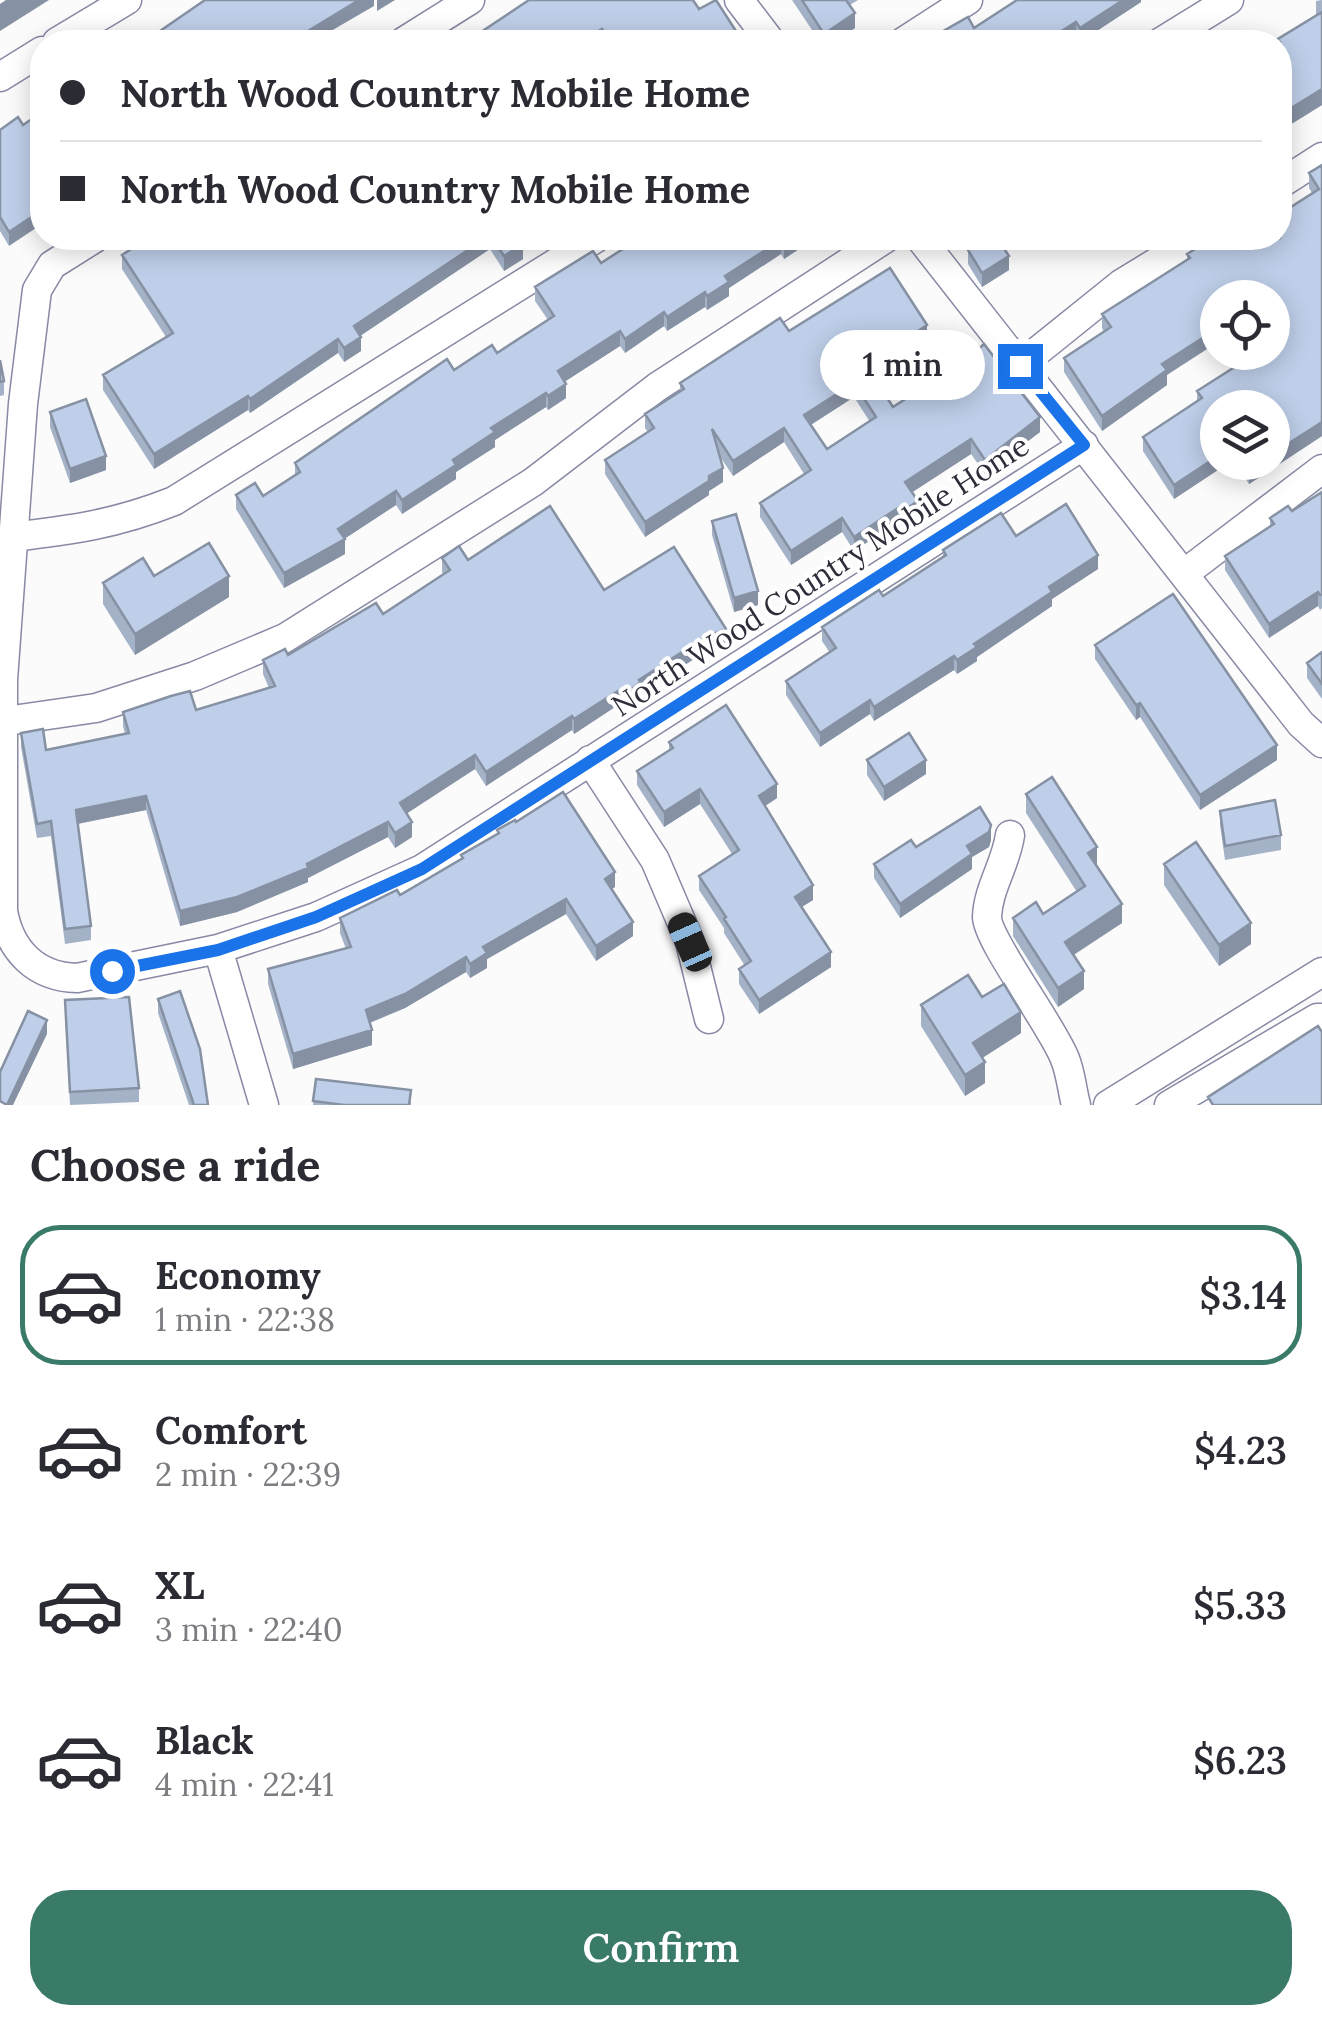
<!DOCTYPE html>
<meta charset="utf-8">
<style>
body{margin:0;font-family:Lora,serif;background:#f7f7f7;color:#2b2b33;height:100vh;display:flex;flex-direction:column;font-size:38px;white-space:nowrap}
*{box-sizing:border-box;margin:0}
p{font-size:32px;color:#7c7c81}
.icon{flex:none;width:55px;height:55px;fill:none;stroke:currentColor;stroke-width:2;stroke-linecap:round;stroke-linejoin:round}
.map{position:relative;height:1105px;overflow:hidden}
.sheet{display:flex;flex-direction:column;background:#fff;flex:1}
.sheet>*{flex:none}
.guide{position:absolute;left:30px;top:30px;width:1262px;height:220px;border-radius:40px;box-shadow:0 5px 25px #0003;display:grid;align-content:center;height:220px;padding:0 30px;background:#fff}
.tools{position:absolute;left:1200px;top:280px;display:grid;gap:20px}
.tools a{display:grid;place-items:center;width:90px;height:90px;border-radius:50%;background:#fff;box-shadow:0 5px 25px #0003;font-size:50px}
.end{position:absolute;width:45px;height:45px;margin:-22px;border:12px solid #1a73e8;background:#fff;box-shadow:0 0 0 5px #fff}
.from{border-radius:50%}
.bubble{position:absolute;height:70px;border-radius:35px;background:#fff;box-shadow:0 5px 25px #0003;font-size:32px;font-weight:600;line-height:70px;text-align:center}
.car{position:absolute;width:30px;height:60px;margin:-30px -15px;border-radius:12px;box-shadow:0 0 8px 2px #0007;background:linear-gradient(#222 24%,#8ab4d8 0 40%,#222 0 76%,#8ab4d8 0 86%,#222 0)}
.guide b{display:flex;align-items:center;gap:35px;height:95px;font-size:38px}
.guide b+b{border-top:2px solid #e1e1e2}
.guide i{width:25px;height:25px;background:#2b2b33}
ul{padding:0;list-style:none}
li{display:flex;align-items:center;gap:30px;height:140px;margin:0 20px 15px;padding:0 10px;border:5px solid transparent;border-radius:40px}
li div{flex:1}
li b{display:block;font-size:38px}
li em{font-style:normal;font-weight:600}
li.active{border-color:#397a69}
li>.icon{width:90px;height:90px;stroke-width:1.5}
h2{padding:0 30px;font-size:45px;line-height:120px}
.cta{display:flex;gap:20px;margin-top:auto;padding:20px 30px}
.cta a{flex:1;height:115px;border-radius:40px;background:#397a69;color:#fff;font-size:40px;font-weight:600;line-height:115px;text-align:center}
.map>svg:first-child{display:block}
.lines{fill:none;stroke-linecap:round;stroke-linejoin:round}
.minor-casing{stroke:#8789a5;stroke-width:31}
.minor{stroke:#fff;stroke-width:28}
.wall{fill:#a4b2c8;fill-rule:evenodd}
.shaded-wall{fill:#8691a3}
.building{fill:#bfcfe9;stroke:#8691a3;stroke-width:2.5;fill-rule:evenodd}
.route{stroke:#1a73e8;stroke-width:12}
.labels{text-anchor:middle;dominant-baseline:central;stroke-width:8;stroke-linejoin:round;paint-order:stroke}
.street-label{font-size:30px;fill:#2d2e39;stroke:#fff}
</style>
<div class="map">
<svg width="1322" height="1105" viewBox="0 0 1322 1105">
<rect width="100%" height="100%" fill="#fbfbfb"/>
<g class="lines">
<g class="minor-casing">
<path id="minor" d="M 739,0 L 771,42
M 57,42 L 127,0
M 403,42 L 470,0
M 903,42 L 968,0
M 1161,42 L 1229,0
M 0,77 L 42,51
M 1280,184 L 1322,157
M 95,238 L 52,265 L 37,290 L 23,404 L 3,680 L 3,911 C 10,951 36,977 77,978 L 218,949 L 316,917 L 422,869 L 1084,445
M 920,238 L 1301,724 L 1322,743
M 1019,366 L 1121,284 L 1196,238
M 12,537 C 73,530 116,524 174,501 L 596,238
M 1185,573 L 1322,469
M 0,722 L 96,708 L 195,676 L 285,638 L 533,482 L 657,387 L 886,238
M 590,760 L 655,860 L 690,942 L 709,1019
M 1010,835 C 1006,864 988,888 987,917 C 987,940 1053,1027 1065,1059 C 1071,1074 1072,1090 1076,1105
M 218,949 L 264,1105
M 1108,1105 L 1322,972
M 1169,1105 L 1317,1018 L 1322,1018"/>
</g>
<use href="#minor" class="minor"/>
</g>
<path class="wall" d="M 792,0 L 858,0 L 850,5 L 855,28 L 832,42 L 820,42 Z
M 1141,0 L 1141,2 L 1080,42 L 1076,36 L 974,28 Z
M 1322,0 L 1322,105 L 1280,131 L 1280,42 L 1316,15 L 1316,1 Z
M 699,9 L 743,42 L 466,42 Z
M 23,125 L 9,246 L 0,231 L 0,130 Z
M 1322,165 L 1322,436 L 1249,484 L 1235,462 L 1272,462 L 1272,408 L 1218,462 L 1230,462 L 1174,499 L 1143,451 L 1143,437 L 1197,401 L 1197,391 L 1238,365 L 1229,352 L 1272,352 L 1218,298 L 1167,375 L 1167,385 L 1102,431 L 1064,372 L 1064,358 L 1104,332 L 1102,328 L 1102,314 L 1187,260 L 1187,254 L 1280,238 L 1312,193 L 1309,188 L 1309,173 Z
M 148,238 L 518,238 L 523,259 L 504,271 L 490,249 L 360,336 L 361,351 L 344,362 L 338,353 L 250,413 L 248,410 L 154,469 L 103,390 L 103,375 L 166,337 L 122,269 L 122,255 Z
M 640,238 L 808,238 L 802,241 L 802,247 L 784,259 L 781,254 L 729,288 L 729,296 L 707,310 L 705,307 L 667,331 L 664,326 L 625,353 L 620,346 L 564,382 L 566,398 L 548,410 L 546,407 L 495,440 L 495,447 L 456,472 L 456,479 L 402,514 L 396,505 L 344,539 L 345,554 L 284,588 L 236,509 L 236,495 L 263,496 L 295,475 L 295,463 L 454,370 L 497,353 L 548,320 L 535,301 L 535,287 L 601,263 Z
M 968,250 L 1009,270 L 982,287 L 968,264 Z
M 789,331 L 927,340 L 873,375 L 893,407 L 1040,432 L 985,474 L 971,454 L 912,492 L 918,515 L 901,526 L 898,522 L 854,551 L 842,532 L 791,565 L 760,517 L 760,503 L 804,474 L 784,442 L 733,476 L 719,455 L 723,482 L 709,491 L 709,495 L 645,537 L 605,474 L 605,460 L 648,432 L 645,428 L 645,414 L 680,392 L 680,383 ZM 854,397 L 870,422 L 827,449 L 811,425 Z
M 0,360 L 4,381 L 4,395 L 0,396 Z
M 50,412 L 106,470 L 70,483 L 50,427 Z
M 1322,492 L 1322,608 L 1320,610 L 1318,606 L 1269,638 L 1225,570 L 1225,556 L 1270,526 L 1270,518 L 1292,511 Z
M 712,521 L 758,605 L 734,612 L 712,535 Z
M 1016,536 L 1098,569 L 1052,599 L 1052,606 L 977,657 L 977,661 L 957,674 L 954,670 L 874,721 L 870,714 L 820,747 L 786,695 L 786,681 L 830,653 L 822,641 L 822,627 L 883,596 L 943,557 L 943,550 Z
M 442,558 L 468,560 L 604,590 L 726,643 L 705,652 L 641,693 L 641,697 L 622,710 L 618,705 L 574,734 L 572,730 L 486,786 L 475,769 L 406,813 L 412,837 L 395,848 L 388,837 L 308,878 L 308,882 L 237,912 L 180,926 L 146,810 L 78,824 L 91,926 L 91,940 L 65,944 L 51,836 L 37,838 L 21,747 L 21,733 L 46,750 L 125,734 L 123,726 L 123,712 L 196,710 L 269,688 L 263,674 L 263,660 L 288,655 L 383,614 L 443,574 L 442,572 Z
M 154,576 L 229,597 L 135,655 L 103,604 L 103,583 Z
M 1095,645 L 1277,760 L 1200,810 L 1140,717 L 1136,720 L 1095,659 Z
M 1322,652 L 1322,699 L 1307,678 L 1307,663 Z
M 669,742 L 777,798 L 765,806 L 813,900 L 802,907 L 831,967 L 759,1014 L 739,984 L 739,969 L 745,966 L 724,933 L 724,928 L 699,890 L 699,876 L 732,854 L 700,804 L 664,827 L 637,785 L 637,771 L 669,750 Z
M 867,760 L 926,774 L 884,801 L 867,775 Z
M 1026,794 L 1097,866 L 1122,923 L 1074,955 L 1084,989 L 1058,1007 L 1013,936 L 1013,918 L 1043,914 L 1077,892 L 1026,813 Z
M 1220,811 L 1281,835 L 1281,850 L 1225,860 L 1220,825 Z
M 516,822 L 615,887 L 612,889 L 633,936 L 596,961 L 566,914 L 487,959 L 487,968 L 470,978 L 466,972 L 405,1008 L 370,1023 L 372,1045 L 293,1069 L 268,984 L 268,969 L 346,949 L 340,933 L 340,918 L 400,895 L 461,859 L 461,855 L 497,834 L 497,830 Z
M 991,840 L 989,847 L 972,857 L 972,869 L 900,918 L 874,878 L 874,864 L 916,847 Z
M 1164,864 L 1251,944 L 1219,966 L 1164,885 Z
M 158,999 L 208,1105 L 189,1105 L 158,1013 Z
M 921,1005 L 1021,1033 L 982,1058 L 985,1083 L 965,1096 L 921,1026 Z
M 65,1014 L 139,1088 L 139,1102 L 70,1105 Z
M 316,1079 L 411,1090 L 411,1105 L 313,1105 Z"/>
<path class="shaded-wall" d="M 6,0 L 49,0 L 0,31 L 0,4 Z
M 359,0 L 374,0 L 374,6 L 312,42 L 290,42 Z
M 377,0 L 395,0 L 377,11 Z
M 1123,0 L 1141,0 L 1141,2 L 1080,42 L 1080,28 Z
M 855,13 L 855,28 L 832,42 L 824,42 L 824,34 Z
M 1076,22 L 1076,36 L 1066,42 L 1044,42 Z
M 602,29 L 602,42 L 581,42 Z
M 1322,89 L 1322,105 L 1280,131 L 1280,115 Z
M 42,210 L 42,224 L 9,246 L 9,232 Z
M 486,238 L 490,238 L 490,249 L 354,340 L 354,326 Z
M 795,238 L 808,238 L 802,241 L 802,247 L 784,259 L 784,244 Z
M 781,240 L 781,254 L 729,288 L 729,296 L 707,310 L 707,296 L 725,276 Z
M 523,244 L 523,259 L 504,271 L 504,256 Z
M 1009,256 L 1009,270 L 982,287 L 982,273 Z
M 705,292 L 705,307 L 667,331 L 667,317 Z
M 664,312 L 664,326 L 625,353 L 625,339 Z
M 927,325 L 927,340 L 866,379 L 866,365 Z
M 1218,328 L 1218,342 L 1167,375 L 1167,385 L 1102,431 L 1102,416 L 1162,364 Z
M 620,331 L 620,346 L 558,386 L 558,371 Z
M 361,337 L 361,351 L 344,362 L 344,348 Z
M 338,339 L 338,353 L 250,413 L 250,399 Z
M 854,383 L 854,397 L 804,429 L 804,415 Z
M 566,384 L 566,398 L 548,410 L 548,396 Z
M 546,393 L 546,407 L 495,440 L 495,447 L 456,472 L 456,479 L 402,514 L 402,500 L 491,428 Z
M 248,396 L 248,410 L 154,469 L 154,454 Z
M 1040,417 L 1040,432 L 985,474 L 985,460 Z
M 1322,422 L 1322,436 L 1249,484 L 1249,470 L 1260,462 L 1272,462 L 1272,454 Z
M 784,428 L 784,442 L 733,476 L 733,461 Z
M 971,439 L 971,454 L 905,497 L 905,482 Z
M 106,456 L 106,470 L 70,483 L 70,469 Z
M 1218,456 L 1218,462 L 1230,462 L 1174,499 L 1174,485 Z
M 723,468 L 723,482 L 709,491 L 709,495 L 645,537 L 645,522 Z
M 396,491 L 396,505 L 338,543 L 338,529 Z
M 918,501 L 918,515 L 901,526 L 901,512 Z
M 898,508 L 898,522 L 854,551 L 854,537 Z
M 842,518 L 842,532 L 791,565 L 791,551 Z
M 345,539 L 345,554 L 284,588 L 284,573 Z
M 1098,555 L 1098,569 L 1052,599 L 1052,606 L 977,657 L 977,661 L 957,674 L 957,660 L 974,644 L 1049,587 Z
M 229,576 L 229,597 L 135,655 L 135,634 Z
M 758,591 L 758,605 L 734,612 L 734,598 Z
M 1318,592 L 1318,606 L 1269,638 L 1269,624 Z
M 726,629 L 726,643 L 705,652 L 641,693 L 641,697 L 622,710 L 622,696 L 639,680 L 705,637 Z
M 954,656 L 954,670 L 874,721 L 874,707 Z
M 618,691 L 618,705 L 574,734 L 574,719 Z
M 870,700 L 870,714 L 820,747 L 820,733 Z
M 1140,703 L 1140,717 L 1136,720 L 1136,705 Z
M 572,716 L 572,730 L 486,786 L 486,772 Z
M 1277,745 L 1277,760 L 1200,810 L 1200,795 Z
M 475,755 L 475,769 L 400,818 L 400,803 Z
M 926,760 L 926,774 L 884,801 L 884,787 Z
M 777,784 L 777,798 L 759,810 L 759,796 Z
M 700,789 L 700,804 L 664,827 L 664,812 Z
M 146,796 L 146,810 L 76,824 L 76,810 Z
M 388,822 L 388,837 L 308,878 L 308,882 L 237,912 L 180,926 L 180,911 L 307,864 Z
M 412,822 L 412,837 L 395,848 L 395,833 Z
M 991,825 L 991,840 L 989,847 L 972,857 L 972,869 L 900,918 L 900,904 Z
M 1097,847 L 1097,866 L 1088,872 L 1088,853 Z
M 615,872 L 615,887 L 605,893 L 605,879 Z
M 813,885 L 813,900 L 795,911 L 795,897 Z
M 566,899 L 566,914 L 487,959 L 487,968 L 470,978 L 470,964 L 483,947 Z
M 1122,904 L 1122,923 L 1065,960 L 1065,942 Z
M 633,922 L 633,936 L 596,961 L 596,946 Z
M 1251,923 L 1251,944 L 1219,966 L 1219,945 Z
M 831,952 L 831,967 L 759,1014 L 759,1000 Z
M 466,957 L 466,972 L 405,1008 L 366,1024 L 366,1010 Z
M 1084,971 L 1084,989 L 1058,1007 L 1058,988 Z
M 1021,1012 L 1021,1033 L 973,1064 L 973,1043 Z
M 47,1020 L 47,1034 L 13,1105 L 7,1105 Z
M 372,1030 L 372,1045 L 293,1069 L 293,1054 Z
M 985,1062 L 985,1083 L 965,1096 L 965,1075 Z"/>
<path class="building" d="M 205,0 L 359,0 L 290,42 L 134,42 L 141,38 L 144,42 Z
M 529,0 L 693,0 L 699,9 L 716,0 L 743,42 L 611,42 L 602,29 L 581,42 L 466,42 Z
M 802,0 L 846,0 L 855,13 L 824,34 Z
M 1017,0 L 1123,0 L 1080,28 L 1076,22 L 1044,42 L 924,42 L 968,17 L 974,28 Z
M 1322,12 L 1322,89 L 1280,115 L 1280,42 L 1273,42 Z
M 453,34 L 458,42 L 439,42 Z
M 42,112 L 42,210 L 9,232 L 0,217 L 0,130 L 18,117 L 23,125 Z
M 1322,165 L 1322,422 L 1272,454 L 1272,408 L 1218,408 L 1218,456 L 1174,485 L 1143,437 L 1202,398 L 1197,391 L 1244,361 L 1239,352 L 1272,352 L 1272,298 L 1218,298 L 1218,328 L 1162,364 L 1167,370 L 1102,416 L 1064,358 L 1111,327 L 1102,314 L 1190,258 L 1187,254 L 1213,238 L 1280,238 L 1280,214 L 1319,189 L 1309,173 Z
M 148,238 L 486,238 L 354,326 L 361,337 L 344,348 L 338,339 L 250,399 L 248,396 L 154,454 L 103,375 L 173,333 L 122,255 Z
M 492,238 L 518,238 L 523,244 L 504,256 Z
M 640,238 L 795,238 L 784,244 L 781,240 L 725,276 L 729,282 L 707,296 L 705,292 L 667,317 L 664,312 L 625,339 L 620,331 L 558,371 L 566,384 L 548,396 L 546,393 L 491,428 L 495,432 L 453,460 L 456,465 L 402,500 L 396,491 L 338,529 L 345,539 L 284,573 L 236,495 L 255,483 L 263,496 L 300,472 L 295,463 L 447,359 L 454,370 L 492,345 L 497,353 L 554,316 L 535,287 L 593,251 L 601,263 Z
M 987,238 L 997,238 L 1009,256 L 982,273 L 968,250 Z
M 890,268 L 927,325 L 866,365 L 893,407 L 967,359 L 984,344 L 1040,417 L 985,460 L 971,439 L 905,482 L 918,501 L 901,512 L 898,508 L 854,537 L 842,518 L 791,551 L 760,503 L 811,470 L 784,428 L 733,461 L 712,429 L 723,468 L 709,476 L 709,481 L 645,522 L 605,460 L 654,428 L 645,414 L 684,389 L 680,383 L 780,318 L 789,331 ZM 854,383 L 876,417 L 827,449 L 804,415 Z
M 0,360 L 4,381 L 0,382 Z
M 86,399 L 106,456 L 70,469 L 50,412 Z
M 1244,462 L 1260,462 L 1249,470 Z
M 1322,492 L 1322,594 L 1320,595 L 1318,592 L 1269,624 L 1225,556 L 1274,524 L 1270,518 L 1288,506 L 1292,511 Z
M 1066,504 L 1098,555 L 1049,587 L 1052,592 L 974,644 L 977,647 L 957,660 L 954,656 L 874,707 L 870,700 L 820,733 L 786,681 L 836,648 L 822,627 L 879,590 L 883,596 L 946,555 L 943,550 L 1001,513 L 1016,536 Z
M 550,506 L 604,590 L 674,547 L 726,629 L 705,637 L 639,680 L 641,682 L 622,696 L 618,691 L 574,719 L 572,716 L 486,772 L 475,755 L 400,803 L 412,822 L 395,833 L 388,822 L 307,864 L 308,868 L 237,897 L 180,911 L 146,796 L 76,810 L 91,926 L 65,929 L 51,821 L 37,824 L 21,733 L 43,729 L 46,750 L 129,733 L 123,712 L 171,696 L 190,691 L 196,710 L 275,686 L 263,660 L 285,649 L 288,655 L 376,603 L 383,614 L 450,570 L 442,558 L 459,546 L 468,560 Z
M 736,514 L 758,591 L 734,598 L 712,521 Z
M 209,543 L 229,576 L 135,634 L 103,583 L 143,558 L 154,576 Z
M 1173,594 L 1277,745 L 1200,795 L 1140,703 L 1136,705 L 1095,645 Z
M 1322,652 L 1322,684 L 1307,663 Z
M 726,705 L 777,784 L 759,796 L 813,885 L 795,897 L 831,952 L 759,1000 L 739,969 L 751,961 L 724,919 L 726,917 L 699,876 L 739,850 L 700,789 L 664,812 L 637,771 L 673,748 L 669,742 Z
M 909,733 L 926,760 L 884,787 L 867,760 Z
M 1052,777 L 1097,847 L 1088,853 L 1122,904 L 1065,942 L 1084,971 L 1058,988 L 1013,918 L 1036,902 L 1043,914 L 1085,886 L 1026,794 Z
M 563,792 L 615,872 L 605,879 L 633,922 L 596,946 L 566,899 L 483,947 L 487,953 L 470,964 L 466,957 L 405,994 L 366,1010 L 372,1030 L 293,1054 L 268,969 L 351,947 L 340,918 L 397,890 L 400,895 L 463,858 L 461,855 L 499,833 L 497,830 L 515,820 L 516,822 Z
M 1275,800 L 1281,835 L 1225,846 L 1220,811 Z
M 980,807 L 991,825 L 989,832 L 967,846 L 972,854 L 900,904 L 874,864 L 911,840 L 916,847 Z
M 1196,842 L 1251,923 L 1219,945 L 1164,864 Z
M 968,975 L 982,997 L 1004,984 L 1021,1012 L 973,1043 L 985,1062 L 965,1075 L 921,1005 Z
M 180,991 L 200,1049 L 208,1105 L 194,1105 L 158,999 Z
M 129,997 L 139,1088 L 70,1092 L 65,1000 Z
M 28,1011 L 47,1020 L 7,1105 L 0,1101 L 0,1072 Z
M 1318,1026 L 1322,1032 L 1322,1105 L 1213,1105 L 1208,1097 Z
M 316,1079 L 411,1090 L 409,1105 L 344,1105 L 313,1101 Z"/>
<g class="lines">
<path class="route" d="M 112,971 L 218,950 L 316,917 L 422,869 L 1084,445 L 1020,366"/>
</g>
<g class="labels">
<g class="street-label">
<text transform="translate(820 575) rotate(-33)">North Wood Country Mobile Home</text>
</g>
</g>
</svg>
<div class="tools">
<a><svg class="icon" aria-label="locate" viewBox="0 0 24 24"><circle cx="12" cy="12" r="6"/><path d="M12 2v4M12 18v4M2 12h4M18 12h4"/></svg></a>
<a><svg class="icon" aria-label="layers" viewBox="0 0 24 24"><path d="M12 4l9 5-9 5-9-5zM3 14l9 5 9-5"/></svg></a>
</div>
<i class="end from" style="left:112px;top:971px"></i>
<i class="end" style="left:1020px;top:366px"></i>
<div class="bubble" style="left:820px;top:330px;width:165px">1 min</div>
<i class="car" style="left:690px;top:942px;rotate:336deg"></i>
<div class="guide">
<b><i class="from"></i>North Wood Country Mobile Home</b>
<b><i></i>North Wood Country Mobile Home</b>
</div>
</div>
<section class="sheet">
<h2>Choose a ride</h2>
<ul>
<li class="active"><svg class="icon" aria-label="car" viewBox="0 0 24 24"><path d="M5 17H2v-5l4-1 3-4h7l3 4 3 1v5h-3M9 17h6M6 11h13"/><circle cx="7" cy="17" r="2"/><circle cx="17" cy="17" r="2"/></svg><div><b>Economy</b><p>1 min · 22:38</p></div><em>$3.14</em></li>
<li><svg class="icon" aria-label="car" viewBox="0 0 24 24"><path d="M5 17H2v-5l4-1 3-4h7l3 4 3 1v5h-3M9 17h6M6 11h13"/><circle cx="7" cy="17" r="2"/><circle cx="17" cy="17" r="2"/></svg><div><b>Comfort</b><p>2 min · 22:39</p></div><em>$4.23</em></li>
<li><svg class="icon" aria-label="car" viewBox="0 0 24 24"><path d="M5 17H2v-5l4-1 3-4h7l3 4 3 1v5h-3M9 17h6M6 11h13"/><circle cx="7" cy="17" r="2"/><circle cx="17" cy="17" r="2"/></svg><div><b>XL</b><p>3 min · 22:40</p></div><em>$5.33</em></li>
<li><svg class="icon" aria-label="car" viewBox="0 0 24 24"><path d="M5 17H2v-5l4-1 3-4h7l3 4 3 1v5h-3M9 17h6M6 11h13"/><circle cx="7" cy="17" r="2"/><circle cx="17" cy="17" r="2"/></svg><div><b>Black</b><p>4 min · 22:41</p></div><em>$6.23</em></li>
</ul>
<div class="cta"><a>Confirm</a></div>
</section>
